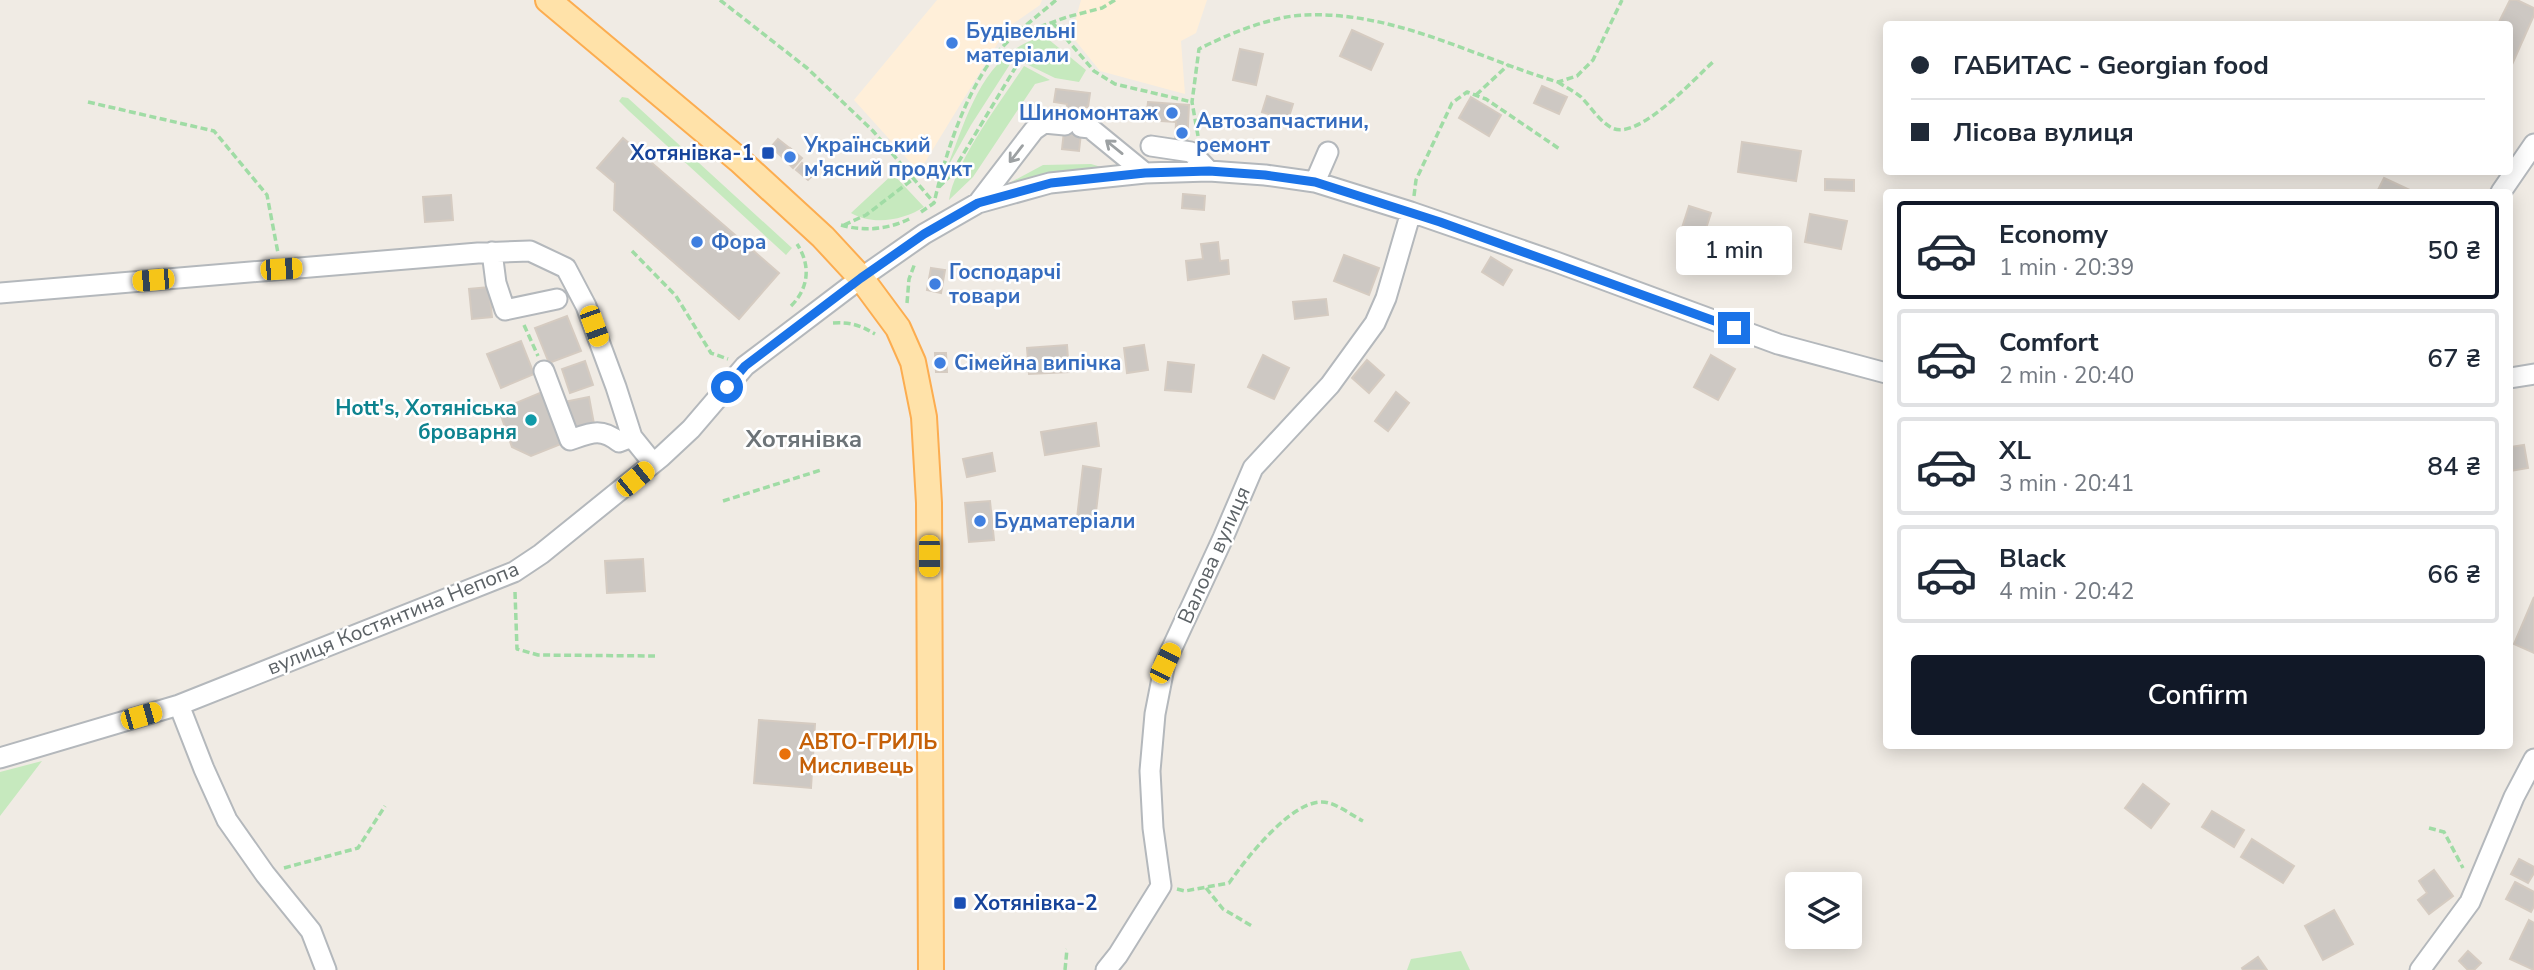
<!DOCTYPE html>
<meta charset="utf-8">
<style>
body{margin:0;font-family:"Nunito Sans",sans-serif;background:#f6f6f7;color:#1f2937;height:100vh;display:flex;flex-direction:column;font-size:26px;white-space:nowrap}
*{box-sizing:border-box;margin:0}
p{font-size:23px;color:#747a83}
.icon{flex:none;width:38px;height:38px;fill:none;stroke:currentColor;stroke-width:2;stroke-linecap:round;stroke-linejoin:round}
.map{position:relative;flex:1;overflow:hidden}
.details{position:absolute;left:1883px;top:189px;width:630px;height:560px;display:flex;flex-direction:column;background:#fff;border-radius:7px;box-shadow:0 4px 18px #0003}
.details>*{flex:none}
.guide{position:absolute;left:1883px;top:21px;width:630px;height:154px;border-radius:7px;box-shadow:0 4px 18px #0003;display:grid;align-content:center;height:154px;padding:0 28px;background:#fff}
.tools{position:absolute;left:1785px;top:872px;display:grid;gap:14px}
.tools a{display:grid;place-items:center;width:77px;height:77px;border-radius:7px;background:#fff;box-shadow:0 4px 18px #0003;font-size:35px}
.end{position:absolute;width:32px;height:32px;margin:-16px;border:9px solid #1a73e8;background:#fff;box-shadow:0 0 0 4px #fff}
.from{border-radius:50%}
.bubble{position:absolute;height:49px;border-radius:7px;background:#fff;box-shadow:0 4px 18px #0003;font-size:23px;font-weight:600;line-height:49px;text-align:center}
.car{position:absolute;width:21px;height:42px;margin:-21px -10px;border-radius:9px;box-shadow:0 0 5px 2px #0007;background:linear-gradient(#f5c518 24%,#345 0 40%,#f5c518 0 76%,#345 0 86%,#f5c518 0)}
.guide b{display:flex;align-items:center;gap:24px;height:66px;font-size:26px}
.guide b+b{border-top:2px solid #e0e1e3}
.guide i{width:18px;height:18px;background:#1f2937}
ul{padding:12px 0 0;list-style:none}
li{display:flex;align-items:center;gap:21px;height:98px;margin:0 14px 10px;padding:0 14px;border:4px solid #e0e1e3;border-radius:7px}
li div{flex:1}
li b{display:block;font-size:26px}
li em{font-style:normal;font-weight:600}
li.current{border-color:#111827}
li>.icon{width:63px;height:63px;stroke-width:1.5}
.button{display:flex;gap:14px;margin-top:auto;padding:14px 28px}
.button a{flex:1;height:80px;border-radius:7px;background:#111827;color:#fff;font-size:28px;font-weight:600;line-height:80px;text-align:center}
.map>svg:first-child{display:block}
.commercial{fill:#ffefd9}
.green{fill:#c6e9be}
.building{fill:#cdc8c3;stroke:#d5cbc1;stroke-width:2}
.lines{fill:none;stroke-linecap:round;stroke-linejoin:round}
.minor-casing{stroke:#b4b8bc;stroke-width:23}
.major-casing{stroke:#fcad50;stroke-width:28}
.path{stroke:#a0dca5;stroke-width:3.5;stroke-dasharray:7 3.5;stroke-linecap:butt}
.minor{stroke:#fff;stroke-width:19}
.major{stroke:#ffe2a9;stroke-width:24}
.oneway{stroke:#9da1a3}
.route{stroke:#1a73e8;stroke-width:9}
.shop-dot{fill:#3f7fe0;stroke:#fff;stroke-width:2.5}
.transit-dot{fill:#1a4fb4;stroke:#fff;stroke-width:2.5}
.culture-dot{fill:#0f9aa8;stroke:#fff;stroke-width:2.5}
.food-dot{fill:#e8710a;stroke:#fff;stroke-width:2.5}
.labels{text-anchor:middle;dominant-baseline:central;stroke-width:5;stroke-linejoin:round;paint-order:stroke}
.shop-label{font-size:21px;font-weight:bold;fill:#366cbe;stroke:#fff;text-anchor:start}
.transit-label{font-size:21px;font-weight:bold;fill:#164399;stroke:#fff;text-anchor:end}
.culture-label{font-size:21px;font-weight:bold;fill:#0d838f;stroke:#fff;text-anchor:end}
.street-label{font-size:21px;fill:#5c6266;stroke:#fff}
.food-label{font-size:21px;font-weight:bold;fill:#c56008;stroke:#fff;text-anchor:start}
.quarter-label{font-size:24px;font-weight:bold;fill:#6d7478;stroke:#fff}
</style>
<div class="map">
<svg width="2534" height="970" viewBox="0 0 2534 970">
<rect width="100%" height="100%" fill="#f0ebe4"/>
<path class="commercial" d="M 937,0 L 1042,0 L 1040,5 L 1007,28 L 919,172 L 854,100 Z
M 1081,0 L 1207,0 L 1196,33 L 1181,41 L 1185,94 L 1100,71 L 1071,35 Z"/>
<path class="green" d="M 1035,39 L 1048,39 L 1086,70 L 1079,82 L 1055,78 L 1014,58 L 971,125 L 946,170 C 966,121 980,59 1035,39 Z
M 1024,66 L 1050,80 L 1035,84 L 973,177 L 949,200 C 955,161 1002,100 1024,66 Z
M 622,97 L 628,98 L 792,248 L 786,255 L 629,111 L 619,101 Z
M 1091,164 L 1108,169 L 1033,177 L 1000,188 L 1043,165 Z
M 893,174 L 924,207 C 904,220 873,226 851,213 Z
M 42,761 L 0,816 L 0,772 Z
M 1461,951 L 1470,970 L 1407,970 L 1411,959 Z"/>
<path class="building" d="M 2510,0 L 2517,0 L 2534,8 L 2534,15 L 2510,69 L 2510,24 L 2498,24 Z
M 1352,30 L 1383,44 L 1371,70 L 1340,56 Z
M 1240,49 L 1263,54 L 1256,85 L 1233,80 Z
M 1542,86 L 1567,97 L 1559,114 L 1534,103 Z
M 1056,89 L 1090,93 L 1088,107 L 1084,107 L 1079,151 L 1062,149 L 1067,104 L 1054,102 Z
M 1267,96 L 1293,104 L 1288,120 L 1262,112 Z
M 1471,97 L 1501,115 L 1489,136 L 1459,118 Z
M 1148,102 L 1189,105 L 1187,145 L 1175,144 L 1176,122 L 1146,120 Z
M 623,138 L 779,273 L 739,319 L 614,210 L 615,183 L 597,168 Z
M 778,139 L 788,147 L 781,156 L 771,147 Z
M 1742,142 L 1801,151 L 1796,181 L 1738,172 Z
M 790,148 L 802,158 L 793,168 L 782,157 Z
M 802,163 L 814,174 L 808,180 L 796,170 Z
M 2384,178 L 2410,190 L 2408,192 L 2377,192 Z
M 1825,179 L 1854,180 L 1854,191 L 1825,190 Z
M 1183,194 L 1205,196 L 1204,210 L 1182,208 Z
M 451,195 L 453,220 L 425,222 L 423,197 Z
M 1689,206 L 1711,213 L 1701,244 L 1679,237 Z
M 1810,214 L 1847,221 L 1841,249 L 1805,242 Z
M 1218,242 L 1220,261 L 1228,260 L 1229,274 L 1188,280 L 1186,261 L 1203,259 L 1201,244 Z
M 1344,255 L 1379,268 L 1369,295 L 1334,281 Z
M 1491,257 L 1512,270 L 1503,285 L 1482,272 Z
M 931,268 L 945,270 L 941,293 L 927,290 Z
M 489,287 L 492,317 L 472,319 L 469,289 Z
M 1326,299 L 1328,315 L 1295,319 L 1293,302 Z
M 567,316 L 581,351 L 549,363 L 535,328 Z
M 521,341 L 534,374 L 501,388 L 487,354 Z
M 1067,345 L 1069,372 L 1029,374 L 1027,348 Z
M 1144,345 L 1148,370 L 1127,373 L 1124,348 Z
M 935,353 L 946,353 L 947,372 L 936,372 Z
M 1263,355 L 1289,368 L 1274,399 L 1248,387 Z
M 1711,355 L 1735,369 L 1718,400 L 1694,387 Z
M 1367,360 L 1384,375 L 1369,393 L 1352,378 Z
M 585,361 L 593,385 L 570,393 L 562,369 Z
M 1168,362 L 1194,365 L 1191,392 L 1165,390 Z
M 547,390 L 566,442 L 531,456 L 512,447 L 499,410 Z
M 1396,392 L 1409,403 L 1388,431 L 1375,421 Z
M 589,397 L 594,424 L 569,428 L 564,402 Z
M 1096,423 L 1099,446 L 1045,455 L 1041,432 Z
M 2524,445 L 2528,468 L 2510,471 L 2510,447 Z
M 992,453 L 995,471 L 967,477 L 963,459 Z
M 1083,466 L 1101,469 L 1094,529 L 1076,527 Z
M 990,501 L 994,540 L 969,542 L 965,503 Z
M 643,559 L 645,591 L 607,593 L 605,561 Z
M 2534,597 L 2534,653 L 2514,644 Z
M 759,720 L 815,724 L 811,788 L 754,783 Z
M 2143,784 L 2169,804 L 2151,828 L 2125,808 Z
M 2212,811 L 2244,830 L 2234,847 L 2202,827 Z
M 2252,839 L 2294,866 L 2283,883 L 2241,857 Z
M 2519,859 L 2534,867 L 2534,873 L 2528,883 L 2511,874 Z
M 2434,870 L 2453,896 L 2429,914 L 2418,900 L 2427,893 L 2419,881 Z
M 2515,882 L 2534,892 L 2534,906 L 2531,912 L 2506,899 Z
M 2334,910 L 2353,944 L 2323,960 L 2305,926 Z
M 2529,920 L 2534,923 L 2534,970 L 2510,959 Z
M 2468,951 L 2481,963 L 2474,970 L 2468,970 L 2459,961 Z
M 2258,957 L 2267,970 L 2243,970 L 2242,968 Z"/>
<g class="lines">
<g class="minor-casing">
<path id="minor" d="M 1081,127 L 1090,128 L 1145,173
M 1151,146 L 1191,152 L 1209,171
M 1315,182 L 1328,152
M 2501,192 L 2534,144
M 978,203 L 1034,130 L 1044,123 L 1065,125
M 492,252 L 496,283 L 505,310 L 557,299
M 0,293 L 478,253 L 530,251 L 566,268 L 586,306 L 616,387 L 632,437 L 653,463
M 544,371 L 570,440 C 590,433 601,427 619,442 L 632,437
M 2510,378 L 2534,374
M 179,705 L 204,769 L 227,820 L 265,874 L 311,931 L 326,970
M 0,758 L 179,705 L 514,572 L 541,554 L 661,457 L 691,429 L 745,366 L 861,278 L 924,234 L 978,203 L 1050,183 L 1145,173 L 1209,171 L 1265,175 L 1315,182 L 1411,212 L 1556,262 L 1778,344 L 1886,373
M 1106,970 L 1118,955 L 1161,886 L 1153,828 L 1150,771 L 1155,714 L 1165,663 L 1223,538 L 1253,468 L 1330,385 L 1375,323 L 1386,298 L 1411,212
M 2420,970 L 2470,902 L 2514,797 L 2534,759"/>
</g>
<g class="major-casing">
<path id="major" d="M 548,0 L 739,160 L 823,237 L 861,278 L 898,328 L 913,362 L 924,417 L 929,503 L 931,970"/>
</g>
<path class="path" d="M 720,0 L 807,68 L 873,131 L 935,204
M 1052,22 L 1094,71 L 1115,84 L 1192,102
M 1020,34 L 1067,17 L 1102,8 L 1115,0
M 1558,82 C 1565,87 1574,91 1581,97 C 1591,107 1599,121 1612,128 C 1638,141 1694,79 1713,62
M 1476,95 L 1508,65
M 88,102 L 214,131 L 267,195 L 278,253
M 1198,136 L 1192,102 L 1199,49 C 1228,34 1272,16 1305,15 C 1395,11 1474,57 1558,82 L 1577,76 L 1593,60 L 1622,0
M 939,187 L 950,176 L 1017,65
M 1414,196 L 1416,180 L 1452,103 L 1467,92 L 1486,99 L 1561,150
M 921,212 L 934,203 C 945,155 965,93 996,54 C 1013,34 1037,17 1056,0
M 841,225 C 865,232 890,229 911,218
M 844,225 L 866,215 L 913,179
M 632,251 L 676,296 L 711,353 L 728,359
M 907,303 L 909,279 L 915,263
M 791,306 C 809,288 811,265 797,244
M 833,323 C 851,322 860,325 875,334
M 524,325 L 538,356
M 723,501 L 821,470
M 515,592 L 517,649 L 538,655 L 655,656
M 2429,828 L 2444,832 L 2463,868
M 284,868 L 358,848 L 385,806
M 1206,888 L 1223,909 L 1252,926
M 1177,889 L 1185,891 L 1229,883 C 1246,859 1296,793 1329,803 C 1340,806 1353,816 1363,821
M 1065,970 L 1067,949"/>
<use href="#minor" class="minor"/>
<use href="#major" class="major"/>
</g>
<defs><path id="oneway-shaft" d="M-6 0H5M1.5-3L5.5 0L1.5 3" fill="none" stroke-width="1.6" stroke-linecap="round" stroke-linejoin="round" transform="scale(1.75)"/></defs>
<g class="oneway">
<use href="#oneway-shaft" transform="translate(1114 147) rotate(-141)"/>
<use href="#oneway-shaft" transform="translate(1016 154) rotate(128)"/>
</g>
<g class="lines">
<path class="route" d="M 727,387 L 745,366 L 861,278 L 924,234 L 978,203 L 1051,183 L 1145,173 L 1209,171 L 1265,175 L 1315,182 L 1440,222 L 1734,328"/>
</g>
<g class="shop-dot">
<circle cx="952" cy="43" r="7"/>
<circle cx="1172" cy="113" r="7"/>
<circle cx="1182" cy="133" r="7"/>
<circle cx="790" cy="157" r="7"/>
<circle cx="697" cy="242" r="7"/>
<circle cx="935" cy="284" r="7"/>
<circle cx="940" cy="363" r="7"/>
<circle cx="980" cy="521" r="7"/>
</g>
<g class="transit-dot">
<rect x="761" y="146" width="14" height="14" rx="3.5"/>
<rect x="953" y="896" width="14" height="14" rx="3.5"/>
</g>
<circle class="culture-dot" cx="531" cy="420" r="7"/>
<circle class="food-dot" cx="785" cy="754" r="7"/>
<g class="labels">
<g class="shop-label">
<text x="966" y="31">Будівельні<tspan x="966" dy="24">матеріали</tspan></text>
<text x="1158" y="113" text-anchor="end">Шиномонтаж</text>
<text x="1196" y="121">Автозапчастини,<tspan x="1196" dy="24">ремонт</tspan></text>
<text x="804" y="145">Український<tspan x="804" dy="24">м'ясний продукт</tspan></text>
<text x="711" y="242">Фора</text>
<text x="949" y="272">Господарчі<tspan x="949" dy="24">товари</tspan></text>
<text x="954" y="363">Сімейна випічка</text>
<text x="994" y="521">Будматеріали</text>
</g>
<g class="transit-label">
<text x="754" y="153">Хотянівка-1</text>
<text x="974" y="903" text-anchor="start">Хотянівка-2</text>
</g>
<g class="culture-label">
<text x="517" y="408">Hott's, Хотяніська<tspan x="517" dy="24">броварня</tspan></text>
</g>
<g class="street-label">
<text transform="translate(1214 555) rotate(-66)">Валова вулиця</text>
<text transform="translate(393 618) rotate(-22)">вулиця Костянтина Непопа</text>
</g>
<g class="food-label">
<text x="799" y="742">АВТО-ГРИЛЬ<tspan x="799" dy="24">Мисливець</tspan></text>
</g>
<g class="quarter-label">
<text x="804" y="439">Хотянівка</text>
</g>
</g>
</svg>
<div class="tools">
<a><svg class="icon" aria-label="layers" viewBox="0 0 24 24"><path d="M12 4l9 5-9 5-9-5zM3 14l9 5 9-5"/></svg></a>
</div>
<i class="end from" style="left:727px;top:387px"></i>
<i class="end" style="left:1734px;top:328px"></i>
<div class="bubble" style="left:1676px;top:226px;width:116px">1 min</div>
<i class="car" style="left:281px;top:269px;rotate:86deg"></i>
<i class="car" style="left:153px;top:280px;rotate:265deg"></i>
<i class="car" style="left:594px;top:326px;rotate:160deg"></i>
<i class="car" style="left:635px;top:479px;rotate:51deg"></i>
<i class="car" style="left:929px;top:556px;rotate:180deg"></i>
<i class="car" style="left:1165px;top:663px;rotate:26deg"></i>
<i class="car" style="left:141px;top:716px;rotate:74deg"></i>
<div class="guide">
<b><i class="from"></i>ГАБИТАС - Georgian food</b>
<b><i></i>Лісова вулиця</b>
</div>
<section class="details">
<ul>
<li class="current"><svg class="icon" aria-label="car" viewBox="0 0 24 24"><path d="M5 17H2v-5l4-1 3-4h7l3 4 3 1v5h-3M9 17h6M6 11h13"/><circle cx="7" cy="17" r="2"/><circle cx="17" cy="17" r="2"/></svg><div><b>Economy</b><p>1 min · 20:39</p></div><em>50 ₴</em></li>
<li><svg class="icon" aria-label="car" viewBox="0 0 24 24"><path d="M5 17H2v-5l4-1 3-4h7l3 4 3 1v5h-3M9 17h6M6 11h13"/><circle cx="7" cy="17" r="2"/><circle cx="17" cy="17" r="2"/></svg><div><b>Comfort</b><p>2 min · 20:40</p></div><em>67 ₴</em></li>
<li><svg class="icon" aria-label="car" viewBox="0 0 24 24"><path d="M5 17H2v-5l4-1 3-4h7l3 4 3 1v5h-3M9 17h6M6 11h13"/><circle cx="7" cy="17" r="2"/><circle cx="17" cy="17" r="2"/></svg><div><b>XL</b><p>3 min · 20:41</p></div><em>84 ₴</em></li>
<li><svg class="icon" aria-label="car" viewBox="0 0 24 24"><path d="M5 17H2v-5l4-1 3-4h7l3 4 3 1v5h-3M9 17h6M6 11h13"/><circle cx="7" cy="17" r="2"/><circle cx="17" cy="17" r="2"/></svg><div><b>Black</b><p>4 min · 20:42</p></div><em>66 ₴</em></li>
</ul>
<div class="button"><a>Confirm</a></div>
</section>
</div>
